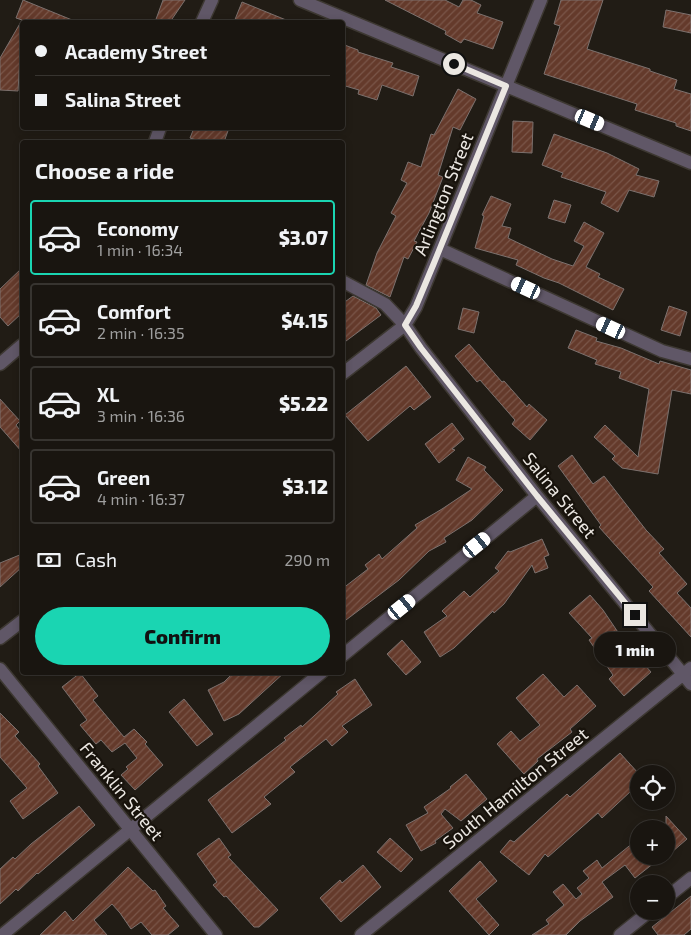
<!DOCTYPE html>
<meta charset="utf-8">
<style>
body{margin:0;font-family:"Exo 2",sans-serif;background:#26221e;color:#f1f3f6;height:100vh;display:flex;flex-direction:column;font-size:19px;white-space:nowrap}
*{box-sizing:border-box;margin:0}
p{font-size:16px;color:#9f9f9f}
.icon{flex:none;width:28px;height:28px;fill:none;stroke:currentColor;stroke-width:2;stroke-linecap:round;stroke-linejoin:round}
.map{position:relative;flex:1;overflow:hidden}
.sheet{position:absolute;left:20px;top:140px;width:325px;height:535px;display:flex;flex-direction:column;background:#191510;border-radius:5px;box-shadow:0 2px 8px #0003,0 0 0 1px #373430}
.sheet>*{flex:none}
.top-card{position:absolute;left:20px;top:20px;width:325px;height:110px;border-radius:5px;box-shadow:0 2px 8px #0003,0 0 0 1px #373430;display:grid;align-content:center;height:110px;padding:0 15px;background:#191510}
.tools{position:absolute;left:630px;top:765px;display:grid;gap:10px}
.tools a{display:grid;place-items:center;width:45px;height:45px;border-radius:50%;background:#191510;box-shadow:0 2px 8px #0003,0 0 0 1px #373430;font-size:25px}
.end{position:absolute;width:22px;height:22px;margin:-11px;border:6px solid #ebe7e2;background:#111;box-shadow:0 0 0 2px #111}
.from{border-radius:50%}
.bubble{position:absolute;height:35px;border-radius:18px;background:#191510;box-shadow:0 2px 8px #0003,0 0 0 1px #373430;font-size:16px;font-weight:800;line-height:35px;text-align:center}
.car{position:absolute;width:15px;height:30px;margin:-15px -8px;border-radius:6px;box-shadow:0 0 4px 1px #0007;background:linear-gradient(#fff 24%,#345 0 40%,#fff 0 76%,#345 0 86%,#fff 0)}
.top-card b{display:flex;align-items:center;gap:18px;height:48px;font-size:19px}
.top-card b+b{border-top:1px solid #373430}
.top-card i{width:12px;height:12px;background:#f1f3f6}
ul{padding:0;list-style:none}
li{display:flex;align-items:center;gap:15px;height:75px;margin:0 10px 8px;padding:0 5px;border:2px solid #373430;border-radius:5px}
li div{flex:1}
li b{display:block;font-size:19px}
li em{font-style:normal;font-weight:800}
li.active{border-color:#1ad5b2}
li>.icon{width:45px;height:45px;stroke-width:1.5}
h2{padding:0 15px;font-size:22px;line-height:60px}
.pay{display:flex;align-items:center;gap:12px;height:55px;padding:0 15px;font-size:19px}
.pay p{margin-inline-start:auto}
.action{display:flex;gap:10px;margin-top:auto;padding:10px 15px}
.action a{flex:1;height:58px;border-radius:30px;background:#1ad5b2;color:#111;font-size:20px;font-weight:800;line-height:58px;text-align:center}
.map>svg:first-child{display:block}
.building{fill:url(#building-hatch);stroke:#7c716e}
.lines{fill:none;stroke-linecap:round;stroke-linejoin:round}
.minor-casing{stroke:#3d3832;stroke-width:15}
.tertiary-casing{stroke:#3d3832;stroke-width:15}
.minor{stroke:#605767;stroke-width:12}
.tertiary{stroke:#605767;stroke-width:12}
.route{stroke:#ebe7e2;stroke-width:6}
.labels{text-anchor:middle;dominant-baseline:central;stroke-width:4.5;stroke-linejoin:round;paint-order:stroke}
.street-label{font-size:18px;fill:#ebe7e2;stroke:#18130c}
</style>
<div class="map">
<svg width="691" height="935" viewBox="0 0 691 935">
<defs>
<pattern id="building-hatch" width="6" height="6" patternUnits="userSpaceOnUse" patternTransform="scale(1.25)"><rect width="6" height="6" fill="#643a2b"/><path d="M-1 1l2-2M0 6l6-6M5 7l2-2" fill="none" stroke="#7a5649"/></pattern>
</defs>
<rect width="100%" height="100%" fill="#211c15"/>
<path class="building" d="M 23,0 L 77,22 L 27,22 L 22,21 L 22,58 L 20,56 L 18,91 L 0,90 L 0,58 L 22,20 L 16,18 Z
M 163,0 L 185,0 L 170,22 L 155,22 Z
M 385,0 L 445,0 L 459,7 L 463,0 L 471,0 L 481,5 L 477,13 L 503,22 L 493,49 L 464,39 L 461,43 L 445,34 L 446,31 Z
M 561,0 L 603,0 L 587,49 L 650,69 L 650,71 L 677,80 L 674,89 L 691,94 L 691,131 L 676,126 L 676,123 L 635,110 L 637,104 L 544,74 L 560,26 L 554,24 Z
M 242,2 L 291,22 L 234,22 Z
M 666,10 L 691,15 L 691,33 L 663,27 Z
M 342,44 L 358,50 L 358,52 L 393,63 L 391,67 L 419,76 L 413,96 L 382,85 L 377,100 L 358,94 L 359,90 L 342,85 Z
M 458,89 L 476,99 L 460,130 L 453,127 L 438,175 L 443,177 L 429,213 L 414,241 L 417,242 L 408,259 L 404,257 L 390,297 L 366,285 L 377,253 L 396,216 L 391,213 L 407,183 L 401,180 L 408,162 L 421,167 L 431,134 L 434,135 Z
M 513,121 L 533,122 L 532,153 L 512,152 Z
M 194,128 L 229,128 L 224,142 L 203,142 L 190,138 Z
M 554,134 L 607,153 L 639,169 L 636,175 L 659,181 L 654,197 L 629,190 L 618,212 L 601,203 L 606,192 L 561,177 L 563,173 L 542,165 Z
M 491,196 L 511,204 L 502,226 L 511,228 L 508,238 L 552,259 L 573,266 L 584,246 L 574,241 L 584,222 L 604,233 L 586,267 L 600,274 L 598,277 L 624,289 L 613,310 L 559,283 L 544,278 L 516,265 L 518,260 L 475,248 L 484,216 L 482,215 Z
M 554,200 L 571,205 L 565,223 L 548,218 Z
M 22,268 L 22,313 L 8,326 L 0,317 L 0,289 Z
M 353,296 L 376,308 L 381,315 L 342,344 L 342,304 Z
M 669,306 L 687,312 L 680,336 L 661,330 Z
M 463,308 L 479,312 L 474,333 L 458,329 Z
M 576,330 L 597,338 L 596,341 L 621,348 L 659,364 L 660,361 L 691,370 L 691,394 L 672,390 L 658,474 L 622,468 L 612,459 L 615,456 L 594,437 L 605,425 L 638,457 L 649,389 L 619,378 L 621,372 L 595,364 L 597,360 L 568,348 Z
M 469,344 L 502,382 L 504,381 L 527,407 L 529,404 L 547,420 L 530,440 L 512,424 L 515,420 L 480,380 L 477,382 L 455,356 Z
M 406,366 L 431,397 L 414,410 L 410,406 L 368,441 L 345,415 Z
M 0,399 L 20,421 L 16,425 L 22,433 L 22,452 L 0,427 Z
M 452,423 L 464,439 L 452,449 L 455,450 L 439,463 L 425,444 Z
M 572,455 L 593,484 L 604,476 L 646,530 L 664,549 L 659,553 L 687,584 L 677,593 L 691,608 L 691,637 L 649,591 L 653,587 L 599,527 L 601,525 L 558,466 Z
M 468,457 L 486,467 L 484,470 L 503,490 L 472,520 L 444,538 L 446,542 L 429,551 L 399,580 L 342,623 L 342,589 L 368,569 L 365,565 L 379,554 L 382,559 L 417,528 L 415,525 L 442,509 L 472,489 L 456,480 Z
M 542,539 L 549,555 L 544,557 L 548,568 L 535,573 L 532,565 L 504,604 L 494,613 L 493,611 L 454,648 L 440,657 L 424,632 L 447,616 L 442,611 L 464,591 L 470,597 L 499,571 L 495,568 L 508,551 L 510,552 Z
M 22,554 L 22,567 L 0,587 L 0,563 Z
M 590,595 L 603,610 L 634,656 L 636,655 L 651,672 L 624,696 L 609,679 L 613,675 L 589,640 L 592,638 L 569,613 Z
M 402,640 L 421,662 L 406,675 L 387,654 Z
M 234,672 L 285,672 L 239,714 L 224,721 L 208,690 L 224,682 Z
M 80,673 L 98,696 L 93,700 L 124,737 L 134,729 L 147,742 L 145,744 L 163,765 L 135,790 L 121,775 L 128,769 L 126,767 L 137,758 L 125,743 L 112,752 L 101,740 L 96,744 L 80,725 L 87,720 L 62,687 Z
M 543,674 L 564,697 L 577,685 L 596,706 L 570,729 L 572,732 L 537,759 L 538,761 L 524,774 L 497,744 L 511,731 L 520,741 L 540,725 L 516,698 Z
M 355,679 L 372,705 L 342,726 L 348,732 L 332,746 L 326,739 L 290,767 L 295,772 L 264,797 L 271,804 L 232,833 L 208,800 L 286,740 L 284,738 L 301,725 L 302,727 L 338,694 L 336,692 Z
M 184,699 L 213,734 L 197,746 L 169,712 Z
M 0,713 L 19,732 L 15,736 L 40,764 L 38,766 L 58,793 L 23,819 L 10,801 L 27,788 L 0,757 Z
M 620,753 L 639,774 L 639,799 L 631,791 L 602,818 L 598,813 L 548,857 L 545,854 L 529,875 L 500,852 L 510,840 L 514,842 L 567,794 L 570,797 Z
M 466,774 L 487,799 L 461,821 L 445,809 L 441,814 L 453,828 L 435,841 L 436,843 L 421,851 L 406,825 L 428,813 L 424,807 L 451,788 L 450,787 Z
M 79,806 L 95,825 L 38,874 L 37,873 L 18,891 L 16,889 L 0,904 L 0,869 L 13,857 L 15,859 L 31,844 Z
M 666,816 L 687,839 L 672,852 L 666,845 Z
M 219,838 L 231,855 L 228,857 L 278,910 L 259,927 L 254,927 L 226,896 L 224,897 L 213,885 L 217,882 L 197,854 Z
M 390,838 L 413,859 L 401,872 L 377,852 Z
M 639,838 L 639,856 L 649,856 L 654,863 L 635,878 L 625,865 L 602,882 L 613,897 L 580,921 L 566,935 L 532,935 L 549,924 L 546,920 L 564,905 L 553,892 L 563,884 L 576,899 L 582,894 L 577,888 L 589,878 L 583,871 L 597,860 L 602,868 Z
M 480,861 L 497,881 L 476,899 L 499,925 L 489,935 L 449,891 Z
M 363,865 L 381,887 L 341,922 L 320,898 L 340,880 L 342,883 Z
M 128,867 L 153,891 L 155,890 L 166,906 L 163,908 L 179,926 L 168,935 L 152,935 L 141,922 L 131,929 L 120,913 L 112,904 L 94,920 L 107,935 L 40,935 L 65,911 L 73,921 Z
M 691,896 L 691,929 L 684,935 L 658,935 L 652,927 Z"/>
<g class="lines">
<g class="minor-casing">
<path id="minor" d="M 300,0 L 691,163
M 202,22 L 212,0
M 155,142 L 160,128
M 440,249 L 662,351 L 691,359
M 342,281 L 385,304 L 405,325 L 421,348 L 537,496 L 691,684
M 0,364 L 22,345
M 342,374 L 405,325 L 416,307 L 541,0
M 0,638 L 22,621
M 342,656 L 537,496
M 666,898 L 691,878
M 2,935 L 322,672
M 361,935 L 691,668
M 620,935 L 650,911"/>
</g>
<g class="tertiary-casing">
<path id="tertiary" d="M 0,669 L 216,935"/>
</g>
<use href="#minor" class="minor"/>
<use href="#tertiary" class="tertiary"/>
</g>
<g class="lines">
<path class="route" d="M 454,64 L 506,86 L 434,263 L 416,306 L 405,325 L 421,348 L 537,496 L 635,615"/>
</g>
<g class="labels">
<g class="street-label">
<text transform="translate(443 194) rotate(-68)">Arlington Street</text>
<text transform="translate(560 495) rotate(51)">Salina Street</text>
<text transform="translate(515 788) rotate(-39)">South Hamilton Street</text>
<text transform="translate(122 791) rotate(51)">Franklin Street</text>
</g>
</g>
</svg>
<div class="tools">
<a><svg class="icon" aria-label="locate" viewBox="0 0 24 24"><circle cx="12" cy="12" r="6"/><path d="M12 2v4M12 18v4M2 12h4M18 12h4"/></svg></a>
<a>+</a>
<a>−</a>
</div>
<i class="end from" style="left:454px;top:64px"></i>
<i class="end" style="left:635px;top:615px"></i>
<div class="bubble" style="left:594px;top:632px;width:82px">1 min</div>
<i class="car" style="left:590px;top:120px;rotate:113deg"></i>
<i class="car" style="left:526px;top:288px;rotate:295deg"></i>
<i class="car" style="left:611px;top:328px;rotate:295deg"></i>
<i class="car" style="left:477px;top:545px;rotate:51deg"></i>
<i class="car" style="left:402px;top:607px;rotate:51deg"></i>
<div class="top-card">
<b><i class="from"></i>Academy Street</b>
<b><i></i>Salina Street</b>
</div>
<section class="sheet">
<h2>Choose a ride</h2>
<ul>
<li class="active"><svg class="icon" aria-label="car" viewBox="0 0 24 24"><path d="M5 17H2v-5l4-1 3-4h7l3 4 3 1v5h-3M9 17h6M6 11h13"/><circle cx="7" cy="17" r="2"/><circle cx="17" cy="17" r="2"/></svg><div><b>Economy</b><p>1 min · 16:34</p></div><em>$3.07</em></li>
<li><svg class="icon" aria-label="car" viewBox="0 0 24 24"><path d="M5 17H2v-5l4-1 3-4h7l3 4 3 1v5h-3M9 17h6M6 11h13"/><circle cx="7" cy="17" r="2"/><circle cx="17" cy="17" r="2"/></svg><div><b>Comfort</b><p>2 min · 16:35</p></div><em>$4.15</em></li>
<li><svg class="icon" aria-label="car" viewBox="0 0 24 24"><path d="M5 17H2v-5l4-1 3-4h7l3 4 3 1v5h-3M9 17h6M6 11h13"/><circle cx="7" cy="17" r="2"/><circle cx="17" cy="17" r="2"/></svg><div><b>XL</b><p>3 min · 16:36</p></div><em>$5.22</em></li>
<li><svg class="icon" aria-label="car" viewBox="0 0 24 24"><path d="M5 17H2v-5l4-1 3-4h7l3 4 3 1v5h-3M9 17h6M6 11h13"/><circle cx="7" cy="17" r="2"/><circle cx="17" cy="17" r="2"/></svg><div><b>Green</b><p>4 min · 16:37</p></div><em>$3.12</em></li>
</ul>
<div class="pay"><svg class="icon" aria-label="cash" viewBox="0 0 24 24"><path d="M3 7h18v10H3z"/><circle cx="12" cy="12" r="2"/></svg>Cash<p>290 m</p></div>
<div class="action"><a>Confirm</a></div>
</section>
</div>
